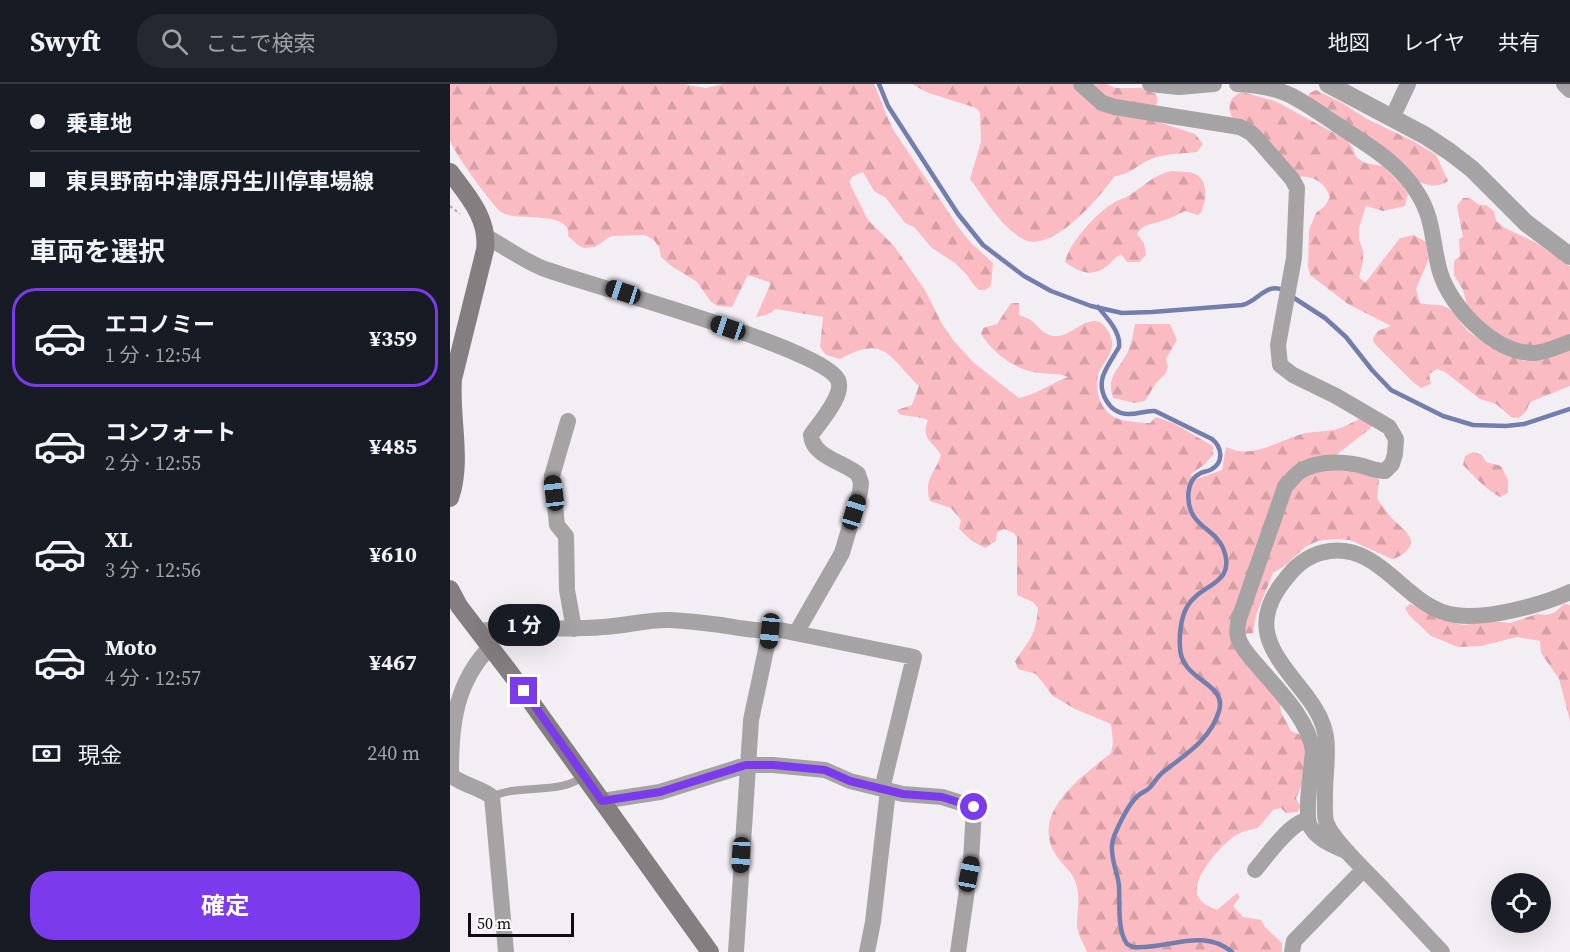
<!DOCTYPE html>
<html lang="ja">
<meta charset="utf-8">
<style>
body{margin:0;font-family:"Source Serif 4","Noto Sans JP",serif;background:#242831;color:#f1f3f6;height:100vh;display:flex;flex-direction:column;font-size:22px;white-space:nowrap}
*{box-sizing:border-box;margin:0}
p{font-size:20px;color:#9ea1a6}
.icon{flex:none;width:33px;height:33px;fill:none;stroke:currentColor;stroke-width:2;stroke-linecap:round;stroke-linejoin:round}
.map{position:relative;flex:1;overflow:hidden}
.side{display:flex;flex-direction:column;background:#171b24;width:450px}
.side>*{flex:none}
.top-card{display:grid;align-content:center;height:132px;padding:0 30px;background:#171b24}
.tools{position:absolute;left:1041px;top:789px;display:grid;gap:12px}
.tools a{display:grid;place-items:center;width:60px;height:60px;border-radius:50%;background:#171b24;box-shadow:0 6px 24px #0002;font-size:30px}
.scale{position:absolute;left:18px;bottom:15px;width:106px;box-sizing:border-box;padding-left:6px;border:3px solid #0d0b0d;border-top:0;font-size:16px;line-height:21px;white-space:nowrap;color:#0d0b0d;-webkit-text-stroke:4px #fefcff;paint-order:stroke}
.end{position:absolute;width:27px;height:27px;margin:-14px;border:8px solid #7c3aed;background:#fff;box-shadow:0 0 0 3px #fff}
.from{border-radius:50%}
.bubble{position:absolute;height:42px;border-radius:21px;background:#171b24;box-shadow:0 6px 24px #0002;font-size:20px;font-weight:700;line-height:42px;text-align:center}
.car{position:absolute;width:18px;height:36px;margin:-18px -9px;border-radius:8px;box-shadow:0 0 4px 2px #0007;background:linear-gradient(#222 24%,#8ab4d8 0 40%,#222 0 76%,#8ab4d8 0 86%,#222 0)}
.top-card b{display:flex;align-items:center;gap:21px;height:57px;font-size:22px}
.top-card b+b{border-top:2px solid #363941}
.top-card i{width:15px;height:15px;background:#f1f3f6}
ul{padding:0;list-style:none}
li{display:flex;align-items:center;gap:18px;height:99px;margin:0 12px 9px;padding:0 18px;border:3px solid transparent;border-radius:24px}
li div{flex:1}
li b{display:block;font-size:22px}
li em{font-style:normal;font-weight:700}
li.selected{border-color:#7c3aed}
li>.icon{width:54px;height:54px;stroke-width:1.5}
h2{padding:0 30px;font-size:27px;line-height:72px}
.pay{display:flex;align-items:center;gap:15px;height:66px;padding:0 30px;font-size:22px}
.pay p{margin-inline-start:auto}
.cta{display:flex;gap:12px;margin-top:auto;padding:12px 30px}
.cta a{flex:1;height:69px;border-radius:24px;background:#7c3aed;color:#fff;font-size:24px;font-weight:700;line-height:69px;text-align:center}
header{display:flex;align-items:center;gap:36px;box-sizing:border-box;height:84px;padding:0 30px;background:#171b24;border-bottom:2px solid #363941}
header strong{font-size:28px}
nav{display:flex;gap:33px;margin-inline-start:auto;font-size:21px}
.search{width:420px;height:54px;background:#242831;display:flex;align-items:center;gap:15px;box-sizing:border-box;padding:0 21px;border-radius:24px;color:#9ea1a6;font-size:22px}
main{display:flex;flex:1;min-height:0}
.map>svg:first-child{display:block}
.forest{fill:url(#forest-firs)}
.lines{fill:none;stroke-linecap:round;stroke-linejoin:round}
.stream{stroke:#737ead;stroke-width:4.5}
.path{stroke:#aca8ac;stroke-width:2;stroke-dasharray:3 3;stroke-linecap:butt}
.service{stroke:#a6a3a5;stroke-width:8}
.minor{stroke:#a6a3a5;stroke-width:16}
.tertiary{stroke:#a6a3a5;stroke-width:18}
.secondary{stroke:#837e80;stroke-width:18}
.route{stroke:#7c3aed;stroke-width:8}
</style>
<header>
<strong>Swyft</strong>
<div class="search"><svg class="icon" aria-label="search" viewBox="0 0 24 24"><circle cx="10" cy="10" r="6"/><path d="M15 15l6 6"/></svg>ここで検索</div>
<nav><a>地図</a><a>レイヤ</a><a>共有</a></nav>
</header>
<main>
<section class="side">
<div class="top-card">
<b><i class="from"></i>乗車地</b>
<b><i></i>東貝野南中津原丹生川停車場線</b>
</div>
<h2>車両を選択</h2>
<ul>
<li class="selected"><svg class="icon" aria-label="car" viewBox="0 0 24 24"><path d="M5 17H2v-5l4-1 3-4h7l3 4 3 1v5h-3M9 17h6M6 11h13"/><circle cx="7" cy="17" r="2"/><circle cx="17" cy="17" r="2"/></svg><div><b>エコノミー</b><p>1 分 · 12:54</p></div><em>¥359</em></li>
<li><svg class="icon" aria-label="car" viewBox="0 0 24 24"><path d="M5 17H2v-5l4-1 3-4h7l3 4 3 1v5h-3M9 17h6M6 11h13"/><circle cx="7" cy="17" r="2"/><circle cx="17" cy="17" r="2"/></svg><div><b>コンフォート</b><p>2 分 · 12:55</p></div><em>¥485</em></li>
<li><svg class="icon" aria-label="car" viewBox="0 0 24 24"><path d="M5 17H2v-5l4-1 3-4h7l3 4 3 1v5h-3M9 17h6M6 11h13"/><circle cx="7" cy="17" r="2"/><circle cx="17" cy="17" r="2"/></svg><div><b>XL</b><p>3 分 · 12:56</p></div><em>¥610</em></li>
<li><svg class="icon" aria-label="car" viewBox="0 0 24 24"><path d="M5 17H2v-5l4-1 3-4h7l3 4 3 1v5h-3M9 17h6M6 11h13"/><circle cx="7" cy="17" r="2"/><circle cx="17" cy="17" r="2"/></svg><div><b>Moto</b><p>4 分 · 12:57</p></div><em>¥467</em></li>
</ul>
<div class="pay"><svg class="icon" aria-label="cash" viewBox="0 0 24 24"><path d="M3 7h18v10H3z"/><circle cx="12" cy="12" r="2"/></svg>現金<p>240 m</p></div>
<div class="cta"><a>確定</a></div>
</section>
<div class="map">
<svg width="1120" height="868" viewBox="0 0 1120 868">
<defs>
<pattern id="forest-firs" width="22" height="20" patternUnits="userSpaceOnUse" patternTransform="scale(1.5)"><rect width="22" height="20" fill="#fabbc2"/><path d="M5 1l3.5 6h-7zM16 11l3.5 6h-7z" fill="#d59fa6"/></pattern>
</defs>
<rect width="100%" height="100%" fill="#f3eef4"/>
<path class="forest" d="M 0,0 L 233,0 L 256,4 L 273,0 L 424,0 C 432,17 436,34 446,50 L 509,144 L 521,159 L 543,179 L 541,202 L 535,206 L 529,206 L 523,200 L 517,191 L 505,179 L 482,164 L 464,143 L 455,139 L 436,114 L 424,107 L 413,88 L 403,92 L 399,98 L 418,136 L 444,162 L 475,206 L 492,240 L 503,256 L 524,279 L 569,314 C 587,310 602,299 618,293 C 609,289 599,290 589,289 C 565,286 544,270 531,250 L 533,244 L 547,240 L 561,219 L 569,219 L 569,231 C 574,233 578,234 582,237 C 589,243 595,252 604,252 C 621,254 636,230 651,239 C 657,243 664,256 662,263 C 660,272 653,280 649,288 C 644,303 649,325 664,333 C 671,337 691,339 700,339 L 706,333 L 723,339 L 763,362 L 763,371 L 755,380 L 740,391 L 747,395 L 772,386 L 776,363 C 802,376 827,357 852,350 C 863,347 874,348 884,346 C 893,344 902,338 910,335 L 921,340 L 921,344 L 886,371 L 848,383 L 784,536 L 830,618 L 831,628 L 841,647 L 855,653 L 855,694 L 846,714 L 850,722 L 848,728 L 836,729 L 831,724 L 823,726 L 808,744 C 800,746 793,747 786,751 C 772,760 740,795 748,812 C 752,820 760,823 767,826 L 787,809 L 790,813 L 783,822 L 793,833 L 811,836 L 815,843 L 832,859 L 832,868 L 637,868 C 634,860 628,851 627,842 C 627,827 631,811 625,797 C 621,786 612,781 606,771 C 579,728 633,692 661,669 L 663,658 L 661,640 L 625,625 L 603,612 L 586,590 L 568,585 L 565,577 C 580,555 586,551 588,524 L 583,518 L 567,511 L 567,454 L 564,449 L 554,445 L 547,448 L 546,457 L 535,464 L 522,457 L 509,445 L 511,436 L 501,424 L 480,417 C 473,394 485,390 491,371 C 483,357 470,356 478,336 C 469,332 459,333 449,330 L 447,326 L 462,321 L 469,302 C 438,272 435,250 390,275 L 376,271 L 370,263 L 373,233 L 326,225 L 316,231 L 306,233 L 321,199 L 298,191 L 282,223 L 268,222 L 261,218 L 247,198 L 220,181 L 211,173 L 209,163 L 203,155 L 194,151 L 161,152 L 145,163 L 134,164 L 128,161 L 118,152 C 123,125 63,138 51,128 C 42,121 2,66 0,56 C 0,40 0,17 0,0 Z
M 462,0 L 625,0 L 700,35 L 745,50 L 753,60 L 747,68 C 730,70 710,69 695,78 C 684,84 678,91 665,92 C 649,113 601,173 571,154 C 549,140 535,115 520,95 L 531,58 L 530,28 L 526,24 L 476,8 Z
M 636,0 L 657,0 L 665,4 L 691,4 L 706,10 L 708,17 L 704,24 L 658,18 Z
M 866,6 L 892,19 L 917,35 L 963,57 L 986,71 L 998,97 C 986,105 977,101 964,96 L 858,14 L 859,9 Z
M 792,8 L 825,17 L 897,56 L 903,64 L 906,73 L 915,79 L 933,82 L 953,102 L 958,110 L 955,122 L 933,127 L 916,122 L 909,144 L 909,155 L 913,167 L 913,178 L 909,193 L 915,199 L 950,154 L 964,151 L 976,158 L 978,177 L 966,205 L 970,219 C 979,222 990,219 998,224 C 1006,230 1010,239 1017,246 C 1028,257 1042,259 1055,265 C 1063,269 1066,275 1075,277 L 1120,264 L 1120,302 L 1080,318 L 1076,327 L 1069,334 L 1061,333 L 1046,320 L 1030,315 L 995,288 L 987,285 L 979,290 L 981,300 L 971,304 L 964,299 L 924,259 L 923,254 L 928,247 L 941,242 L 898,220 L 860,191 L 858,183 L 859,146 L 866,129 L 875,122 L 880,113 C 876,100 863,90 848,93 L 783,36 C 777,22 778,14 792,8 Z
M 722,87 C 729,88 736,87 743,89 C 760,95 756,117 751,129 L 748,131 L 735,127 C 728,130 720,135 712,137 C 703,140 692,140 687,150 L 694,159 L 696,171 L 689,178 L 677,178 L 671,170 C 665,173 661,179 656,183 C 642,194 627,187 615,178 C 619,159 648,127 665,118 C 669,115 674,115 678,112 C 693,103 704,90 722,87 Z
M 1013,114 L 1020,114 L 1029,121 L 1036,121 L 1044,127 L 1046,137 L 1055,144 L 1085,158 L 1120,182 L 1120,253 L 1091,264 L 1070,262 L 1034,242 L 1017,221 L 1013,206 L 1004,191 L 1004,177 L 1010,172 L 1009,155 L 1013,153 L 1007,122 Z
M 685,240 L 720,240 L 727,256 L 716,275 L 718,283 L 715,290 L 706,299 L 695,317 L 685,319 L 663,314 C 657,293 665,290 675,273 C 681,264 683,251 685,240 Z
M 1023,368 L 1032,371 L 1036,378 L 1051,382 L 1058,396 L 1058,409 L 1050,413 C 1035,405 1025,393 1013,381 L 1015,372 Z
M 871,384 L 925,391 L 929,396 L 927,415 C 932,421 936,428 942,434 C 947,440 955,445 959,452 C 966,462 951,474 942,475 L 900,456 L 885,455 L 868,457 L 855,463 L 837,480 L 823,489 L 806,531 L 803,549 L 793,550 L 833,417 L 847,395 Z
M 960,520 L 997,537 L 1013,541 L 1042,537 L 1060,539 L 1087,530 L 1095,531 L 1104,529 L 1114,520 L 1120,521 L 1120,637 L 1109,595 L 1091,569 L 1090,557 L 1067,553 L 1031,562 L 1008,563 L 981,552 L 959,531 L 955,524 Z"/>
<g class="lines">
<path class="stream" d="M 429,0 L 438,22 L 508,130 L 533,161 L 574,192 L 601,207 L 641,222 L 672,229 L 702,228 L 792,221 C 808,218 816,197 835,207
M 841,212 L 875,234 L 896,253 L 922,286 L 941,306 L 993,332 L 1023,341 L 1056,342 L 1074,340 L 1120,325
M 648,223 C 657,234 671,248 669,263 C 664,272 657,281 653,292 C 648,308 659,329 677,330 C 687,331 695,326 705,327 L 762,355 C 772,363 774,378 762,385 C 758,388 753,387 749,390 C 736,397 736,419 743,431 C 750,444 767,449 773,464 C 788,501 750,499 737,523 C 731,533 729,551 730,563 C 730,597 778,598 769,627 C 760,657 734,671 712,689 C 706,694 703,702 697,706 C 694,708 691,709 689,711 C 680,718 674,731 669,741 C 666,748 662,754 662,762 C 661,777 668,789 669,802 C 670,820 667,846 677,860 L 683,863 C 717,866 752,843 782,868"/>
<path class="path" d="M 0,122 L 10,130"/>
<path class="service" d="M 42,713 C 68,699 113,712 134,691"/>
<path class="minor" d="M 631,0 L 652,19 L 665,23 L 790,43 L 801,49 L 809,57 L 842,95 L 847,104 L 844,174 L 828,261 L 830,281 L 843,291 L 886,312 L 939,343 L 946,355 L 945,370 L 942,380 L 935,387 C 923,387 914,381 903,380 C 886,377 861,378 848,389 C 843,393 839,399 835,403 L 789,535 C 787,544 786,551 790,558 C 794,567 801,574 807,581 C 827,605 858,634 863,667 C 862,682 854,730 860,742 C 867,756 885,762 898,768
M 700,0 L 729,3 L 764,0
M 787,0 C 805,1 823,3 840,11 C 856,19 871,30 886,40 C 916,60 949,78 968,110 C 984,135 982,160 990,188 C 1001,224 1045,270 1085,269 C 1097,268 1109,262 1120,258
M 1114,0 L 1120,6
M 942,34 L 958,0
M 37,153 C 55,163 73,176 92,184 C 137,201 374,264 388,296 C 395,311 369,339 361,351 C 362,372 393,378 408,390 L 411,399 L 410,408 L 392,469 L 346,549
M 118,337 L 102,392 L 107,441 L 116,452 L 117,506 L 124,545
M 30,547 C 70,541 112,547 153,543 C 176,542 198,535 221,536 C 238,537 255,539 271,541 C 291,544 309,548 330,546 L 464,573 L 432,705
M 41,562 C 6,598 1,639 1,686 L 2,692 C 14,702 30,703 42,713 L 56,868
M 152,717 L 210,708 L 296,681 L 323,681 L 375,686 L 400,697 L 453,710 L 492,713 L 524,723 L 521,778 L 508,868
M 805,786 C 817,772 841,737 858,736
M 286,868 L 301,636 L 320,547
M 417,868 L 423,838 L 438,706
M 842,868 L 844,857 L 913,786
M 992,868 C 972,847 953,826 933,805 C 919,790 883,757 877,740 C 874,733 875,724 875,717 C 874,674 887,652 858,614 C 825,571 794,543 838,492 C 848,479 863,469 880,467 C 933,461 956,524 1005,531 C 1036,536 1092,521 1120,508"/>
<path class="tertiary" d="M 878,0 L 976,52 L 1000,68 L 1022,85 L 1076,139 L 1120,172"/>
<path class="secondary" d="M 0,88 C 18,112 39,135 35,166 L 3,295 C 0,334 13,377 0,414
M 0,505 L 9,522 L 61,590 L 260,868"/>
</g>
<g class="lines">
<path class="route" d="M 74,607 L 152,717 L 210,708 L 296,681 L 323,681 L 375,686 L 400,697 L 453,710 L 492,713 L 524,723"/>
</g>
</svg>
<div class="tools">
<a><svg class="icon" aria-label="locate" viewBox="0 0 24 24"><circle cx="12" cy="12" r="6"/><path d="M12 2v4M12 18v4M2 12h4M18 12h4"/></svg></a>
</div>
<div class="scale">50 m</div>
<i class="end from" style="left:524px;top:723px"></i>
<i class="end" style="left:74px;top:607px"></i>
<div class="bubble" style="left:38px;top:520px;width:72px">1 分</div>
<i class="car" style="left:173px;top:208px;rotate:288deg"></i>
<i class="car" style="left:278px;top:244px;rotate:289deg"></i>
<i class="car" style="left:104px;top:409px;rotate:353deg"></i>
<i class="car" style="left:404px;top:428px;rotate:17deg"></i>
<i class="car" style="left:320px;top:547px;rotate:186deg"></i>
<i class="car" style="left:291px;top:771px;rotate:183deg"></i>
<i class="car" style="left:519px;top:790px;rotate:11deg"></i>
</div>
</main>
